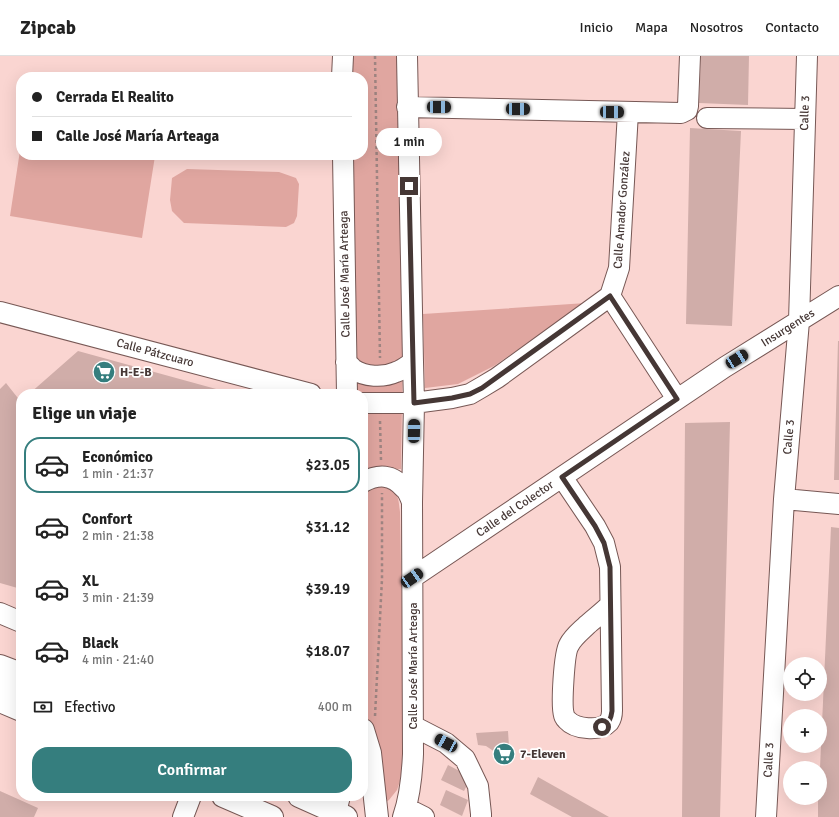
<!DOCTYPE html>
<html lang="es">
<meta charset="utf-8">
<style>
body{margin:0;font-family:Signika,sans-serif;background:#f6f6f6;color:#222;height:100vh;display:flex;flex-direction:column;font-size:15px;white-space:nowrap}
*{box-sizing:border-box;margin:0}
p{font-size:13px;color:#767676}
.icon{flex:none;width:22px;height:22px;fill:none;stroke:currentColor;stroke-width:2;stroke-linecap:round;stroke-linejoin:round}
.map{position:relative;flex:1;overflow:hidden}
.details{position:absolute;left:16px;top:333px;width:352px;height:412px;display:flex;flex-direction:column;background:#fff;border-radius:16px;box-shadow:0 4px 16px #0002}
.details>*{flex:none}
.guide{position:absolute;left:16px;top:16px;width:352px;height:88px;border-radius:16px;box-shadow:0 4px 16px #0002;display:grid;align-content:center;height:88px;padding:0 16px;background:#fff}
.buttons{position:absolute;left:783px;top:601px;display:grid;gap:8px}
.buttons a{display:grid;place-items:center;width:44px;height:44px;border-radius:50%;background:#fff;box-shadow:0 4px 16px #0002;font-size:20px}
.end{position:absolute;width:18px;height:18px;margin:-9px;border:5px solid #453735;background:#fff;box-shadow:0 0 0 2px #fff}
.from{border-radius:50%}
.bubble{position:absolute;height:28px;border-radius:14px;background:#fff;box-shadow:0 4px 16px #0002;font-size:13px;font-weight:600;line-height:28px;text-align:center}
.car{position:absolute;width:12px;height:24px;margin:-12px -6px;border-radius:5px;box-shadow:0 0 3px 1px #0007;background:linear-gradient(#222 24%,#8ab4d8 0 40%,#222 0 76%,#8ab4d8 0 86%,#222 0)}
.guide b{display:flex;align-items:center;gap:14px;height:38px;font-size:15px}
.guide b+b{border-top:1px solid #e0e0e0}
.guide i{width:10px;height:10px;background:#222}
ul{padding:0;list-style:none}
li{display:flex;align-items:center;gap:12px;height:56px;margin:0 8px 6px;padding:0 8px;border:2px solid transparent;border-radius:16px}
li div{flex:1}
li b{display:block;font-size:15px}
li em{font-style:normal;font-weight:600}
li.current{border-color:#357e7e}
li>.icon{width:36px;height:36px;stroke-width:1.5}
h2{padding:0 16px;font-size:18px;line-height:48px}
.pay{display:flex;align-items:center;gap:10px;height:44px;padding:0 16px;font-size:15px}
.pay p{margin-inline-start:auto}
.action{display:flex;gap:8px;margin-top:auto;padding:8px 16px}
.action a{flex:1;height:46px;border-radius:16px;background:#357e7e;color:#fff;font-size:16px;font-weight:600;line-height:46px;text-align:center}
header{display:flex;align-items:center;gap:24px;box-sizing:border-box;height:56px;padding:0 20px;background:#fff;border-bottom:1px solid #e0e0e0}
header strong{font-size:19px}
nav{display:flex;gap:22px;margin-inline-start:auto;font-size:14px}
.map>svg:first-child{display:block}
.green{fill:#e0a6a0}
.building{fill:#d0ada9}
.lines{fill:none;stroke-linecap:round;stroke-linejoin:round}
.minor-casing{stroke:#775855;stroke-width:22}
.major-casing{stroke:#775855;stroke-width:24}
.path{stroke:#9e8481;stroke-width:2.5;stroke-dasharray:3 3;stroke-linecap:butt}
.minor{stroke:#fff;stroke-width:20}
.major{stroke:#fff;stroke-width:22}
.route{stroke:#453735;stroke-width:5}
.labels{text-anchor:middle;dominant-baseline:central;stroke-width:3.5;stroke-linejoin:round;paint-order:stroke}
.street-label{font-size:12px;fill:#453735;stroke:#fff}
.poi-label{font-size:12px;font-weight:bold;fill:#453735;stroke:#fff;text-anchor:start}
</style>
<header>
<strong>Zipcab</strong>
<nav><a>Inicio</a><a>Mapa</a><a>Nosotros</a><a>Contacto</a></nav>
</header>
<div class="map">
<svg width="839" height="761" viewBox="0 0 839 761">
<rect width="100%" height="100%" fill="#fad5d1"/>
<path class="green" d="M 348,0 L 398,0 L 403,283 L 401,413 L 363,413 L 363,338 L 351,338 L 349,99 L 363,99 L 363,21 L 348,21 Z
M 21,88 L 21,99 L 147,99 L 155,100 L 142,182 L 10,160 Z
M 187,113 L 279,116 L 296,122 L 299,128 L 297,160 L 294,167 L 286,171 L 184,167 L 172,155 L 170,144 L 172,122 Z
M 586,247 L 494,310 L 458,328 L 425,332 L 423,258 Z
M 384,430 C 399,438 398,439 400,456 L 402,563 L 406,657 L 402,711 L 400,725 L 397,734 L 389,744 L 386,746 L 363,647 L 363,436 L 368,433 Z"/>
<path class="building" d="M 701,0 L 749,0 L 748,49 L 699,47 Z
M 690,72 L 741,75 L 732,270 L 686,268 Z
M 838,285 L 839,285 L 839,424 L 834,424 Z
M 78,295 L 227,336 L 227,338 L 29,338 Z
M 6,327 L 21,346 L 21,533 L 0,527 L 0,333 Z
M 730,366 L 720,761 L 682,761 L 685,367 Z
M 831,471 L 839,472 L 839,761 L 818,761 L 818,742 L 820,742 L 820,712 Z
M 508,675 L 510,706 L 486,690 L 478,689 L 476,677 Z
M 448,709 L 471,721 L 464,735 L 441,724 Z
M 538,721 L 609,761 L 572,761 L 530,738 Z
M 446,734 L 468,744 L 462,760 L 440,749 Z
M 0,735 L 38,752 L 34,761 L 0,761 Z"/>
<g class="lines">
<g class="minor-casing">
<path id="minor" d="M 342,21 L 343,0
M 407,51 L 681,57 L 687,54 L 688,50 L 690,0
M 707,62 L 805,63
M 343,99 L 347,338
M 610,240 L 677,343
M 0,256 L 311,338
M 346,306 C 349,308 351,311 353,313 C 365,321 383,322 396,316 C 402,314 407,310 413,306
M 363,347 L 414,347 L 452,342 L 470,338 L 482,331 L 497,322 L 610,240 L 619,212 L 628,56
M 562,421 L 595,470 L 604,487 L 610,511 L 612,655 C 612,659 611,663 609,666 C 600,676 575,673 567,664 C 565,662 564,661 564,659 C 561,650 564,597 569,589 C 573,581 581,575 587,569 C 595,562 603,556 610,549
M 363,426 C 378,418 392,418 404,432 C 408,435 410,441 412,446
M 784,443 L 839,448
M 412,522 L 725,311 L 839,240
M 0,557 L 21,566
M 413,670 L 446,687 L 465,703 L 478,730 L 481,758 L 481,761
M 406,752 L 424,761
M 183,761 L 191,740
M 334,761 L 336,756 L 340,740
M 403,761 C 410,741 412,720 413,698 L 412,446 L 414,347 L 413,306 L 407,0
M 766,761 L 784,443 L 799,265 L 807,0"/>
</g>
<g class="major-casing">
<path id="major" d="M 0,610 L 21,618
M 0,630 L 21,634
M 0,645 L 21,654
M 363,674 L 370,697 L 377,761
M 223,740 L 272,761
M 299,740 L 346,761"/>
</g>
<path class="path" d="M 375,0 L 380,302
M 380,365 L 381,404
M 375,660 L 382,523 L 382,437"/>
<use href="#minor" class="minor"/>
<use href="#major" class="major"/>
</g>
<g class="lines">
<path class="route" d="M 409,130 L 413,306 L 414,347 L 452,342 L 470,338 L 482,332 L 610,240 L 677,343 L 562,421 L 595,470 L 604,487 L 610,511 L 612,655 C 611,663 609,667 602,671"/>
</g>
<defs>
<g id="supermarket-disc" transform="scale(1.15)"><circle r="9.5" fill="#357e7e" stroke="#fff"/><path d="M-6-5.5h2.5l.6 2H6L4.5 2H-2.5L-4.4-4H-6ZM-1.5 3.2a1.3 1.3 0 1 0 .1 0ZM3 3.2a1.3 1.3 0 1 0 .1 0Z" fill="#fff"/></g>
</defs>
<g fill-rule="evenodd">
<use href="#supermarket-disc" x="104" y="316"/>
<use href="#supermarket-disc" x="504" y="698"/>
</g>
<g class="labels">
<g class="street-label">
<text transform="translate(805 57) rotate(-88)">Calle 3</text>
<text transform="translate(622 154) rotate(-86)">Calle Amador González</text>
<text transform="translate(345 218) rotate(-91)">Calle José María Arteaga</text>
<text transform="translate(788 272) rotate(-32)">Insurgentes</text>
<text transform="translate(155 297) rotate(15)">Calle Pátzcuaro</text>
<text transform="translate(789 381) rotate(-85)">Calle 3</text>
<text transform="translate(515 453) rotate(-34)">Calle del Colector</text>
<text transform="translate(413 610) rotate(-90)">Calle José María Arteaga</text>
<text transform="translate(769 704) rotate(-87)">Calle 3</text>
</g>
<g class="poi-label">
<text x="120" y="316">H-E-B</text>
<text x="520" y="698">7-Eleven</text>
</g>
</g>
</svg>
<div class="buttons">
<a><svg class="icon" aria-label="locate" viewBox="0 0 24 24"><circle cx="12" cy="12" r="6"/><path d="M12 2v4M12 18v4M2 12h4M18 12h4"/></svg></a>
<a>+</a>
<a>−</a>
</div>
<i class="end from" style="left:602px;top:671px"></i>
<i class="end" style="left:409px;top:130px"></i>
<div class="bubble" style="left:376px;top:72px;width:66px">1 min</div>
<i class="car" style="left:439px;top:51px;rotate:91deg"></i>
<i class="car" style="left:518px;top:53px;rotate:91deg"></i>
<i class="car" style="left:612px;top:56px;rotate:91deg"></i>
<i class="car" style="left:737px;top:303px;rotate:58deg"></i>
<i class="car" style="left:414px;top:375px;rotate:1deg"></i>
<i class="car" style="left:412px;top:522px;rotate:56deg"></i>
<i class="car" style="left:446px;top:687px;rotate:298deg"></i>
<div class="guide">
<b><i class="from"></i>Cerrada El Realito</b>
<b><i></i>Calle José María Arteaga</b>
</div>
<section class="details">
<h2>Elige un viaje</h2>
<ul>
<li class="current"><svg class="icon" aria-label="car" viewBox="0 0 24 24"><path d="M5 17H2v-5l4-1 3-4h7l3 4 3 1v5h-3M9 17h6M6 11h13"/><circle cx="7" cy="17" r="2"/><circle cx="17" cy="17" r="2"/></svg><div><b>Económico</b><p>1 min · 21:37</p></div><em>$23.05</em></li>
<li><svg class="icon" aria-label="car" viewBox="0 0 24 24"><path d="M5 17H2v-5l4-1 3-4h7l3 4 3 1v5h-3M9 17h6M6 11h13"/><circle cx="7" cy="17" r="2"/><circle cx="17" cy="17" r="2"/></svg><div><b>Confort</b><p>2 min · 21:38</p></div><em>$31.12</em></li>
<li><svg class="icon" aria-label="car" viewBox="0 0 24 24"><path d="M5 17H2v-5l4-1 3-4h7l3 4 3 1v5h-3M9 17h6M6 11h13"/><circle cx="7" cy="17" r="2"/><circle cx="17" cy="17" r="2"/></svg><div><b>XL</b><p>3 min · 21:39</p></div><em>$39.19</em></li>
<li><svg class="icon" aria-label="car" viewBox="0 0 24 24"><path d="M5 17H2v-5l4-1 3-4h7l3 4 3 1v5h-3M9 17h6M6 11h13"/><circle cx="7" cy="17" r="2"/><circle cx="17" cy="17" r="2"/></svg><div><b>Black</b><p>4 min · 21:40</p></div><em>$18.07</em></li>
</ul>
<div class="pay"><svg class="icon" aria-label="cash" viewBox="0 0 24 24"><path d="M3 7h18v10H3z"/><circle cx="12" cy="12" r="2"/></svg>Efectivo<p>400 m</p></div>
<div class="action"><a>Confirmar</a></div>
</section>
</div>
